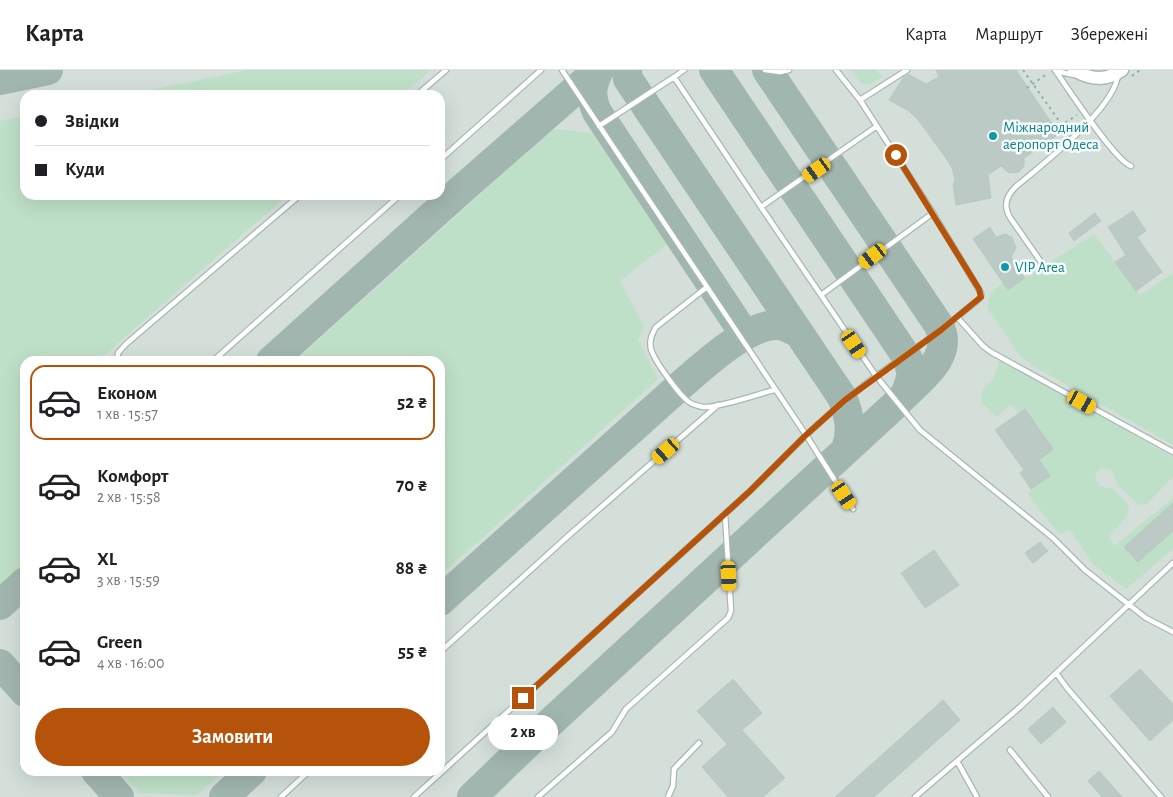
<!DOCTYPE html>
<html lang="uk">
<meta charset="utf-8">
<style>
body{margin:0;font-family:"Alegreya Sans",sans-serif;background:#f2f2f2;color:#202124;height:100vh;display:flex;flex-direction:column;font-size:19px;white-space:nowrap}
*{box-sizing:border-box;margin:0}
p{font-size:16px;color:#757577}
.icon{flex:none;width:28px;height:28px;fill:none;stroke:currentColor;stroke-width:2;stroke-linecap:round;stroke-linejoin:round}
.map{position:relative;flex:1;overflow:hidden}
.sheet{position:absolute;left:20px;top:286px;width:425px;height:420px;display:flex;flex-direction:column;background:#fff;border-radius:15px;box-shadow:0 5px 20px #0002}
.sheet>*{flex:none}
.top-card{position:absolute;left:20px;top:20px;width:425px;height:110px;border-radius:15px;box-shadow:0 5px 20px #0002;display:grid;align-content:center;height:110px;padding:0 15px;background:#fff}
.end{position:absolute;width:22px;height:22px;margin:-11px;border:6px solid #b45309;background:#fff;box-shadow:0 0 0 2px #fff}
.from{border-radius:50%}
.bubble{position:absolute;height:35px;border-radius:18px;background:#fff;box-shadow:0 5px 20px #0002;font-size:16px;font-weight:700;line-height:35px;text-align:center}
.car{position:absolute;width:15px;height:30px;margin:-15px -8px;border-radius:6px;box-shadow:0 0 4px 1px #0007;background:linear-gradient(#f5c518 24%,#345 0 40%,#f5c518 0 76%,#345 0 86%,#f5c518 0)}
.top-card b{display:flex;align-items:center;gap:18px;height:48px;font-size:19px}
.top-card b+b{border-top:1px solid #e0e0e0}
.top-card i{width:12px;height:12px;background:#202124}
ul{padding:9px 0 0;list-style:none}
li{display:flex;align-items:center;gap:15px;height:75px;margin:0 10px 8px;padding:0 5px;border:2px solid transparent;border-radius:15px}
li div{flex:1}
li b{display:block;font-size:19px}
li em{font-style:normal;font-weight:700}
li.selected{border-color:#b45309}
li>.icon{width:45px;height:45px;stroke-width:1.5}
.primary-button{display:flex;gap:10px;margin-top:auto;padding:10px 15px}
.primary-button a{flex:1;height:58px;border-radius:30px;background:#b45309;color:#fff;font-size:20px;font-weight:700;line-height:58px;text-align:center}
header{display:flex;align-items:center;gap:30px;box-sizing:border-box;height:70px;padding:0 25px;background:#fff;border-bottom:1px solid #e0e0e0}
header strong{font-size:24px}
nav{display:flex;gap:28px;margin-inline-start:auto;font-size:18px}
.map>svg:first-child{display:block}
.built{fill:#d4dfda;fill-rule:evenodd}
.green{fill:#bfe0c8}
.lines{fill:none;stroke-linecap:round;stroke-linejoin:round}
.taxiway{stroke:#a2b6b0;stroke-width:30}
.building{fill:#bbcac4;stroke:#b8c9c2}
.service-casing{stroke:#a8b8b2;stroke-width:7}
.secondary-casing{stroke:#a4bbb3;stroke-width:15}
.path{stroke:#86b3a5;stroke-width:2;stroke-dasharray:2.5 4;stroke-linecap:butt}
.service{stroke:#fff;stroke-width:4.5}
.secondary{stroke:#fff;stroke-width:12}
.route{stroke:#b45309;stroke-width:6}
.culture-dot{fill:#0f9aa8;stroke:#f7fbf9;stroke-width:2}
.labels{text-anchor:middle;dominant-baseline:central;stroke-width:5;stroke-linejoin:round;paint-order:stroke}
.culture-label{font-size:15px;fill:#0d838f;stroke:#f7fbf9;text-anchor:start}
</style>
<header>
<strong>Карта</strong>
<nav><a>Карта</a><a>Маршрут</a><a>Збережені</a></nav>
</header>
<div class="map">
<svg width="1173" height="727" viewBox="0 0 1173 727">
<rect width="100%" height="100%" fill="#e6efeb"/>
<path class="built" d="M 0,0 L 1173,0 L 1173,727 L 0,727 ZM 25,25 L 440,25 L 440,125 L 25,125 ZM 25,291 L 440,291 L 440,701 L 25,701 Z"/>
<path class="green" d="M 248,0 L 431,0 L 402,25 L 127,25 Z
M 851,0 L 877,0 L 882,7 C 864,19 863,16 851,0 Z
M 25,46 L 25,125 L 288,125 L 102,287 L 105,291 L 25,291 L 25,492 L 1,514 L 0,514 L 0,51 Z
M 553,59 L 594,63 L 671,171 L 620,211 L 644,256 L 638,270 L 658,309 L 440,506 L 440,291 L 295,291 Z
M 1094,164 L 1140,225 L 1173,203 L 1173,375 L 1035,297 L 1020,286 L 988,239 C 986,226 994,220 1003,212 L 1008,219 Z
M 1000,289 L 1173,387 L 1173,407 L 1147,434 L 1139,435 L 1117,414 L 1113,401 L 1101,398 L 1095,404 L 1099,416 L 1114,419 L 1129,436 L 1128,445 L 1109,466 L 1114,476 L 1173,428 L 1173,479 L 1126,519 L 1093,494 L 1070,460 L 1061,464 L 1056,461 L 1028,424 L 1031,419 L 1050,406 L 1039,390 L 1053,379 L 1025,339 L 1018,343 L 1010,334 L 997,347 L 981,332 L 982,320 L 993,309 Z
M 120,701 L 224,701 L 197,725 L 140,723 Z"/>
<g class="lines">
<path class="taxiway" d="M 599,0 C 591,16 590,26 597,42 L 745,265
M 627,0 L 628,9 L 632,15 L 842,327 C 849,344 853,361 846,379
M 714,0 L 908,289 L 912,305 L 906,323
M 0,10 L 48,0
M 271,291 L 462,119 L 598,0
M 440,531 L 681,315 C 703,296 748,254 777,255 C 785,255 791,259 798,263
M 0,535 L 25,512
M 0,594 L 25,622
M 96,701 L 119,727
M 224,727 L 252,701
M 472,727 L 528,673 L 897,333 C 916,312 957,287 938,254 L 767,0"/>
</g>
<path class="building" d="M 936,0 L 1016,0 L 1059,64 L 1024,88 L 1024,96 L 1019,102 L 1009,103 L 1001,96 L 988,105 L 991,128 L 956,135 L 953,115 L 955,109 L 952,98 L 943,84 L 919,51 L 909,41 L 889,30 L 903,8 L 908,4 L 926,14 L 939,7 Z
M 1133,141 L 1146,161 L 1137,167 L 1162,202 L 1136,221 L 1115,192 L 1126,185 L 1108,157 Z
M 1095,143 L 1101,151 L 1074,171 L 1069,163 Z
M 990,157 L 996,167 L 1005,164 L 1012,167 L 1016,178 L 1011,187 L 1025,208 L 1008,220 L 973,169 Z
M 1025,339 L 1053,379 L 1039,390 L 1050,406 L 1031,419 L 1020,403 L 1024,400 L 995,360 Z
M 1173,433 L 1173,461 L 1138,492 L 1124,477 Z
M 1040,472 L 1048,481 L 1033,493 L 1025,483 Z
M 934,480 L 959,515 L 925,538 L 901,503 Z
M 1140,599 L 1173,634 L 1173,650 L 1150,671 L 1110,626 Z
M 733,609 L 762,643 L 742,660 L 785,708 L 763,727 L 728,727 L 702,697 L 727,674 L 697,641 Z
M 943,630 L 960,650 L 874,727 L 835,727 Z
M 1053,637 L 1066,652 L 1041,674 L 1028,659 Z
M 1099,701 L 1122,727 L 1102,727 L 1088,711 Z"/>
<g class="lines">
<g class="service-casing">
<path id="service" d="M 562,0 L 806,365 L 853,439
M 684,0 L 674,7 L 761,137
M 765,0 L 780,2 L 789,0
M 836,0 L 860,30 L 933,143 L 981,223 L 981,227 L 978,230 L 941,260 L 876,306 L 920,360 L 1053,468 L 1085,500 L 1146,548 L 1173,562
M 1055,0 C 1067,17 1115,91 1131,96
M 1056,1 L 1074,5
M 417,25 L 446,0
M 860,30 L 907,0
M 599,56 L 674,7
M 440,90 L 541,0
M 1041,192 L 1011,149 C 1007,143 1005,137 1007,130 C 1010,119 1022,112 1030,105 C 1054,85 1116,35 1118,4
M 707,217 L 656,257 C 652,264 649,270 651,279 C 654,290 679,325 689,332 C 693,335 698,336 703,337 C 719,338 758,324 774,320
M 821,225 L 933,143
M 957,247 L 983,276 L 991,282 L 1173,382
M 117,291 L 118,283 L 126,274 L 300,125
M 213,291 L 400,125
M 440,582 L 567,467 L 718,335
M 1056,603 L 1067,618 L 1161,727
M 1010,680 L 1048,727
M 957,691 L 977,727
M 281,727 L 309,701
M 414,727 L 750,421 L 806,365 L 845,330 L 876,306 L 761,137 L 877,56
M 538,727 L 612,662 L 626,639 L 728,548 L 731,541 L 725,444
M 668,727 L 673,716 L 674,699 L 699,673
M 915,727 L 1020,637 L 1173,493"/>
</g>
<g class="secondary-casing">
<path id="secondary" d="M 1074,0 C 1090,10 1107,11 1122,0"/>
</g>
<path class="path" d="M 1023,0 L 1062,55 L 1077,45
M 1132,6 L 1140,0
M 1027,18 L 1048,3"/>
<use href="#service" class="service"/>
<use href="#secondary" class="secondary"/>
</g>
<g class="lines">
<path class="route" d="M 523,628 L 750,421 L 806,365 L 845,330 L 941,260 L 981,227 L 979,219 L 896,85"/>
</g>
<g class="culture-dot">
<circle cx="993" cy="66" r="5"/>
<circle cx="1005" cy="197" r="5"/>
</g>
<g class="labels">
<g class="culture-label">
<text x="1003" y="57">Міжнародний<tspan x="1003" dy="17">аеропорт Одеса</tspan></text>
<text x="1015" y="197">VIP Area</text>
</g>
</g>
</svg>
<i class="end from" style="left:896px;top:85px"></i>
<i class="end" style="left:523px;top:628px"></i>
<div class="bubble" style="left:488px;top:645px;width:70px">2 хв</div>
<i class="car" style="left:817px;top:100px;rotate:235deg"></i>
<i class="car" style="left:873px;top:186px;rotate:233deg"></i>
<i class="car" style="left:854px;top:274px;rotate:146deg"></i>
<i class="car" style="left:1082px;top:332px;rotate:119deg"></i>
<i class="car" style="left:666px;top:381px;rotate:229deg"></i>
<i class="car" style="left:844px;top:425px;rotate:146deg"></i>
<i class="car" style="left:729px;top:506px;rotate:177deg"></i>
<div class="top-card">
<b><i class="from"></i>Звідки</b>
<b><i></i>Куди</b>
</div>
<section class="sheet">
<ul>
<li class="selected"><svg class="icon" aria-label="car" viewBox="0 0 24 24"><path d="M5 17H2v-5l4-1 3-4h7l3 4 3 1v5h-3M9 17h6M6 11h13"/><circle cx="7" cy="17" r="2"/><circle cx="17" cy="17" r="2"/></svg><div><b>Економ</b><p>1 хв · 15:57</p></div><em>52 ₴</em></li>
<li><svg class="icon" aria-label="car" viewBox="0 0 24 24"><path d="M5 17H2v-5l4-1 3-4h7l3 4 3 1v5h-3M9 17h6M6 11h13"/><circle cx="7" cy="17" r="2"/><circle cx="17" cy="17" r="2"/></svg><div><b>Комфорт</b><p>2 хв · 15:58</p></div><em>70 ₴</em></li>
<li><svg class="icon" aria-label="car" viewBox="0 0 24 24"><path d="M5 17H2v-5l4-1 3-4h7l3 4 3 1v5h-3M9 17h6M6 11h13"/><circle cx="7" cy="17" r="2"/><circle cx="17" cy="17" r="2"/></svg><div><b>XL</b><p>3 хв · 15:59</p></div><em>88 ₴</em></li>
<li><svg class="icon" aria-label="car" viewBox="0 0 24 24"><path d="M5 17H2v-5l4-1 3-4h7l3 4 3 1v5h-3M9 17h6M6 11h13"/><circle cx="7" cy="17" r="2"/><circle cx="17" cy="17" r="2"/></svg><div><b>Green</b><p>4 хв · 16:00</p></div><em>55 ₴</em></li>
</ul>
<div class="primary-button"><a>Замовити</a></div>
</section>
</div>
